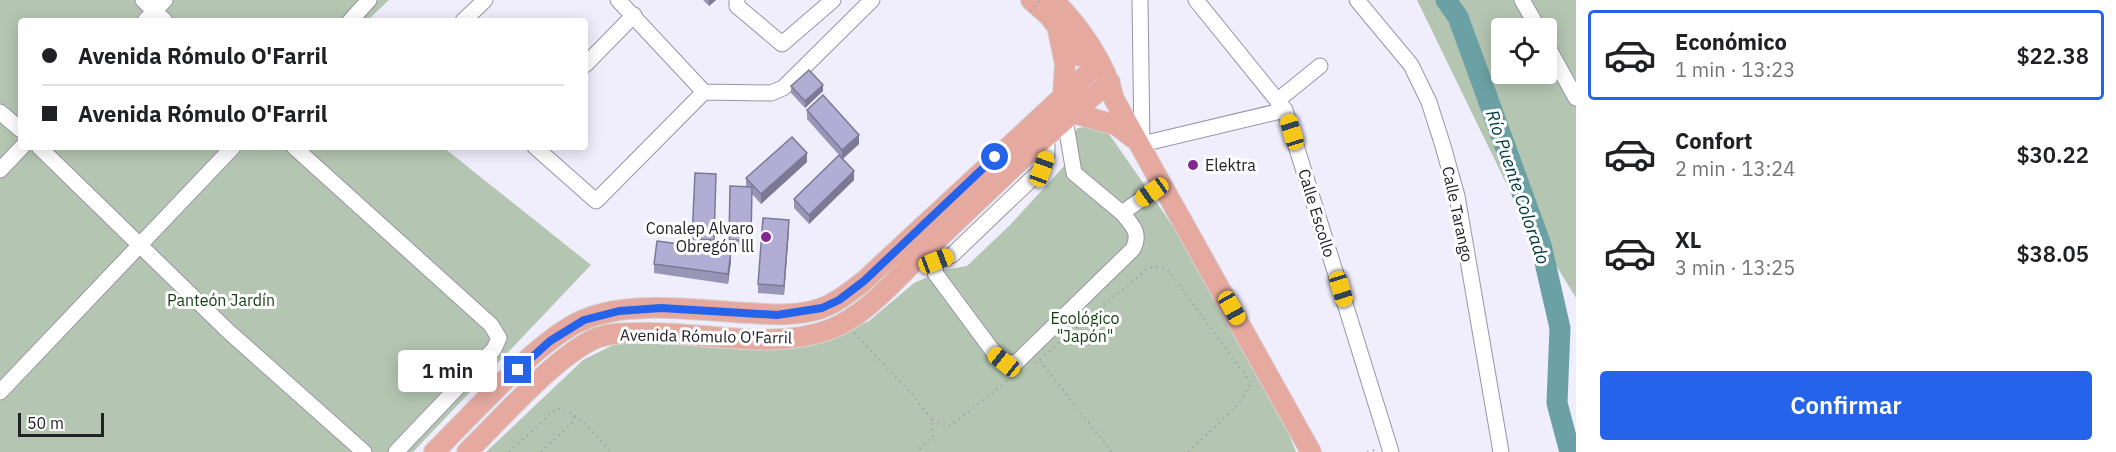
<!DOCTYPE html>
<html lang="es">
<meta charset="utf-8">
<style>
body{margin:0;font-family:"IBM Plex Sans",sans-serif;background:#f6f6f6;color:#202124;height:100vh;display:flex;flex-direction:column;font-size:22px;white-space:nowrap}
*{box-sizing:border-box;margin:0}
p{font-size:20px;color:#757577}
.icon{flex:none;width:33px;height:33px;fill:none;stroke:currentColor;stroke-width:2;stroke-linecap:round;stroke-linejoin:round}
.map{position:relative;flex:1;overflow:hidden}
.panel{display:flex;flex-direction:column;background:#fff;width:540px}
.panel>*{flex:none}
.top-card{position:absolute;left:18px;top:18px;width:570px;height:132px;border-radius:6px;box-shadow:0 3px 15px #0003;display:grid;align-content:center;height:132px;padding:0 24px;background:#fff}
.fabs{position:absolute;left:1491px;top:18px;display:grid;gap:12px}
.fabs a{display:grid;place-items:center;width:66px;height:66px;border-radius:6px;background:#fff;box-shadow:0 3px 15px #0003;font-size:30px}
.scale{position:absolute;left:18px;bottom:15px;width:86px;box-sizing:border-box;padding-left:6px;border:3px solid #222128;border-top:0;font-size:16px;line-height:21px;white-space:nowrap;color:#222128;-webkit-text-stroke:4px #fff;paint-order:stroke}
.end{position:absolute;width:27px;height:27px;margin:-14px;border:8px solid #2563eb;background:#fff;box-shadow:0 0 0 3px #fff}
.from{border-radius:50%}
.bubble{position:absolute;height:42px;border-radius:6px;background:#fff;box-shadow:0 3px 15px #0003;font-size:20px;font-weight:600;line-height:42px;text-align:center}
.car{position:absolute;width:18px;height:36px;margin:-18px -9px;border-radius:8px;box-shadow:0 0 4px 2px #0007;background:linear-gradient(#f5c518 24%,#345 0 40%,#f5c518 0 76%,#345 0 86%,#f5c518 0)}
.top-card b{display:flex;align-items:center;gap:21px;height:57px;font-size:22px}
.top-card b+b{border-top:2px solid #e0e0e0}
.top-card i{width:15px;height:15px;background:#202124}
ul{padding:10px 0 0;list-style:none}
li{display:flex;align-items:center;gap:18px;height:90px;margin:0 12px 9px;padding:0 12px;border:3px solid transparent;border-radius:6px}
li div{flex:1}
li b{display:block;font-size:22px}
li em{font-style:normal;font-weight:600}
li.selected{border-color:#2563eb}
li>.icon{width:54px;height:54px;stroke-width:1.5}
.cta{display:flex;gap:12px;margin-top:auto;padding:12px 24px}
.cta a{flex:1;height:69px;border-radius:6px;background:#2563eb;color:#fff;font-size:24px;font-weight:600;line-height:69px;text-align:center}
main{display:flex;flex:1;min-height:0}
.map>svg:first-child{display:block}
.green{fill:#b4c6b2;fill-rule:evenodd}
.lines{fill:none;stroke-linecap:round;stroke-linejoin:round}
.river{stroke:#6ba1a4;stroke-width:21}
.minor-casing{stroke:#9794a6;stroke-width:17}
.major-casing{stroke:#d3d3d4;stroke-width:22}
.path{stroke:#a4a2ae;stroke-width:2;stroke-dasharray:1.5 4.5;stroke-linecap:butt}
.minor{stroke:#fff;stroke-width:15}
.major{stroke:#e6a9a0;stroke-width:20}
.path-bridge{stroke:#a4a2ae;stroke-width:2;stroke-dasharray:1.5 4.5;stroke-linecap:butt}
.wall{fill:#9995b7}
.shaded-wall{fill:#7d7995}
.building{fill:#b2add5;stroke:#7d7995;stroke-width:1.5}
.route{stroke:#2563eb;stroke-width:8}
.poi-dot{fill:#822692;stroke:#fff;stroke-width:2}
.labels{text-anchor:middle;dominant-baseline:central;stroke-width:6;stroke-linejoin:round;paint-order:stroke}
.poi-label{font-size:16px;fill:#222128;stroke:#fff;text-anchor:start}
.street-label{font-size:16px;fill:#222128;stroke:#fff}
.park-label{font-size:16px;fill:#133e12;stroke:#fff}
.water-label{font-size:18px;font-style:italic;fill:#01383a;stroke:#fff}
</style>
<main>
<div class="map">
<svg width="1576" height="452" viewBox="0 0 1576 452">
<rect width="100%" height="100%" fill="#f0eefd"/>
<path class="green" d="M 0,0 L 389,0 L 367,21 L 21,21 L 21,147 L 443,147 L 591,265 L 413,452 L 0,452 Z
M 1417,0 L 1576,0 L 1576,298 L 1507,185 ZM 1502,28 L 1546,28 L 1546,74 L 1502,74 Z
M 1093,125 L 1107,131 L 1175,229 L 1282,416 L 1296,452 L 486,452 L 583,360 L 615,344 L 641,340 L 788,349 L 811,344 L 869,321 L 914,283 L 943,270 L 967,266 L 1010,225 L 1065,165 L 1067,141 L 1078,128 Z"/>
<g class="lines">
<path class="river" d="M 1446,0 L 1458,17 L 1541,245 L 1560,328 L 1557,403 L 1570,452"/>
<g class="minor-casing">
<path id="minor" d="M 143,0 L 165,21
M 618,0 L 704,92
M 737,0 L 737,6 L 782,44 L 833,0
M 1140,0 L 1142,144 L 1285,110
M 1196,0 L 1285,110 L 1391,452
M 1357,0 L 1411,65 L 1429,102 L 1443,146 L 1457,196 L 1501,452
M 1522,0 L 1538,28
M 145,21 L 165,0
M 350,21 L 369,0
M 463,21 L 485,0
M 1546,44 L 1576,98
M 585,65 L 634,15
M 1278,100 L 1320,66
M 0,112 L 21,130
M 1065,119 L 1074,173 L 1122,213
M 39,147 L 228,331 L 364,452
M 294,147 L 491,325 L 499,338 L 494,349 L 396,452
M 535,147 L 596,201 L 704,92 L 771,93 L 783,88 L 872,0
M 0,170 L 22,147
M 928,260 L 936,261 L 952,255 L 1042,169 L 1047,155 L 1047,136
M 936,261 L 935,273 L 995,354 L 1004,362 L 1016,363 L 1133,249 C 1141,233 1133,226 1122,213 L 1163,184
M 0,392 L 233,147"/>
</g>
<g class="major-casing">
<path id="major" d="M 1031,0 L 1049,16 L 1080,56
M 1053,0 C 1079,25 1106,64 1114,99 L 1311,452
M 1058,31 L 1065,64 L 1063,94
M 1073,113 L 1116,125 L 1133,138
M 434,452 C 472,415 537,340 583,320 C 631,299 700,311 750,313 C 774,315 800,316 822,308 C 838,302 851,291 864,281 L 1099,63
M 467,452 C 501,419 552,360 592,340 C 608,332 629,333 646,333 C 706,332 773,351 831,329 C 868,314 897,277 925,251 C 986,194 1045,134 1110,82"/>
</g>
<path class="path" d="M 854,333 L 911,393 L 932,420 L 933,436 L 916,452
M 1040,361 L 1112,452
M 1035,363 L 1148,268 L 1158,267 L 1169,271 L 1251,383 L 1254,380
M 932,420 L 950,426 L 1015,375
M 509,452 L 556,409 C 577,408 597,438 611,452
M 541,452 L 573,422 L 574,415
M 1188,452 L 1239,404 L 1251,383
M 1367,452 L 1378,449"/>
<use href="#minor" class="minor"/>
<use href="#major" class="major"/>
<path class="path-bridge" d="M 1030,11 L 1040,0"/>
</g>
<path class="wall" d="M 703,0 L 716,0 L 709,6 Z
M 791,86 L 823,91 L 805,108 L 791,93 Z
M 807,110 L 859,144 L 843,159 L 854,180 L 809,224 L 794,208 L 794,199 L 839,155 L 807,119 Z
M 807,162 L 761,204 L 752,194 L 751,249 L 729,249 L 730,186 L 746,186 L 746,178 Z
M 695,173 L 716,174 L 714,249 L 731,261 L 728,284 L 654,273 L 654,264 L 692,246 Z
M 789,230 L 784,295 L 758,293 L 758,284 Z"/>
<path class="shaded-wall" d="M 709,0 L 716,0 L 709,6 Z
M 823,85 L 823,91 L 805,108 L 805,101 Z
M 859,135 L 859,144 L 842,159 L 842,150 Z
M 807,153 L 807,162 L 761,204 L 761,194 Z
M 854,171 L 854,180 L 809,224 L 809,215 Z
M 789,220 L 789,230 L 784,295 L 784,286 Z
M 731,251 L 731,261 L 728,284 L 728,274 Z"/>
<path class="building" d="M 809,70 L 823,85 L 805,101 L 791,86 Z
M 823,95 L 859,135 L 842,150 L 807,110 Z
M 792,137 L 807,153 L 761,194 L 746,178 Z
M 839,155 L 854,171 L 809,215 L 794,199 Z
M 695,173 L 716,174 L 714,240 L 692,239 Z
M 730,186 L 752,187 L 751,240 L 729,240 Z
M 763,218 L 789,220 L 784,286 L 758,284 Z
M 657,241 L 731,251 L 728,274 L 654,264 Z"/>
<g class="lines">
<path class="route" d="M 518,370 L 550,341 L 584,320 L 619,311 L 661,308 L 777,315 L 822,308 L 839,300 L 864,281 L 995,157"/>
</g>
<g class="poi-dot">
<circle cx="1193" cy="165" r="6"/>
<circle cx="766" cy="237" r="6"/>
</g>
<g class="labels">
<g class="poi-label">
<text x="1205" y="165">Elektra</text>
<text x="754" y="228" text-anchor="end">Conalep Alvaro<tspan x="754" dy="18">Obregón lll</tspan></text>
</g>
<g class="street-label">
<text transform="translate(1317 213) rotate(73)">Calle Escollo</text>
<text transform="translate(1458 214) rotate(78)">Calle Tarango</text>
<text transform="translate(706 336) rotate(1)">Avenida Rómulo O'Farril</text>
</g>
<g class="park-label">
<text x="221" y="300">Panteón Jardín</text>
<text x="1085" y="318">Ecológico<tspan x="1085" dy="18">"Japón"</tspan></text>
</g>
<g class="water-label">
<text transform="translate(1518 187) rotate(71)">Río Puente Colorado</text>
</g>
</g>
</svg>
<div class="fabs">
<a><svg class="icon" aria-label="locate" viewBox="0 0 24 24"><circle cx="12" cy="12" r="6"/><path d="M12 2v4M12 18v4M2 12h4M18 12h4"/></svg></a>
</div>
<div class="scale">50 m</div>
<i class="end from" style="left:995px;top:157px"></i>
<i class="end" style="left:518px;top:370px"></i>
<div class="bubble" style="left:398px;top:350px;width:99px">1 min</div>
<i class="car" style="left:1292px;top:132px;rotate:343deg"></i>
<i class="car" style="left:1042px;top:169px;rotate:20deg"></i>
<i class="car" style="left:1152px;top:192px;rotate:235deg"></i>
<i class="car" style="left:936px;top:261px;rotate:69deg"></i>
<i class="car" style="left:1341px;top:289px;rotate:163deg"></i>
<i class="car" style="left:1232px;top:308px;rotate:151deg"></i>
<i class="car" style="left:1004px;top:362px;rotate:309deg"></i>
<div class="top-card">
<b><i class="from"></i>Avenida Rómulo O'Farril</b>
<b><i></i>Avenida Rómulo O'Farril</b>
</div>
</div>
<section class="panel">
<ul>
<li class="selected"><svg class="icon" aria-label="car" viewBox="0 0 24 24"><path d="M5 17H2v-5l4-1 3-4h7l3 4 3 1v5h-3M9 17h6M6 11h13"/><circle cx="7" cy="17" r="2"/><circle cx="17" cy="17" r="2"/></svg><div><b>Económico</b><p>1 min · 13:23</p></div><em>$22.38</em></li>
<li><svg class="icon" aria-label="car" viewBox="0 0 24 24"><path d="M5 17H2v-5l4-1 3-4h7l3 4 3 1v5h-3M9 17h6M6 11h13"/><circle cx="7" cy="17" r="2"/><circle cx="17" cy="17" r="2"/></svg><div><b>Confort</b><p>2 min · 13:24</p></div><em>$30.22</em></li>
<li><svg class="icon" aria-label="car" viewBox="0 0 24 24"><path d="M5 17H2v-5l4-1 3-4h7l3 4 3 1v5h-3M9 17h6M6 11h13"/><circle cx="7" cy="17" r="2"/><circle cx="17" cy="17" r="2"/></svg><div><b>XL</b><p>3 min · 13:25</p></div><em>$38.05</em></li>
</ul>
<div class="cta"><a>Confirmar</a></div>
</section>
</main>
